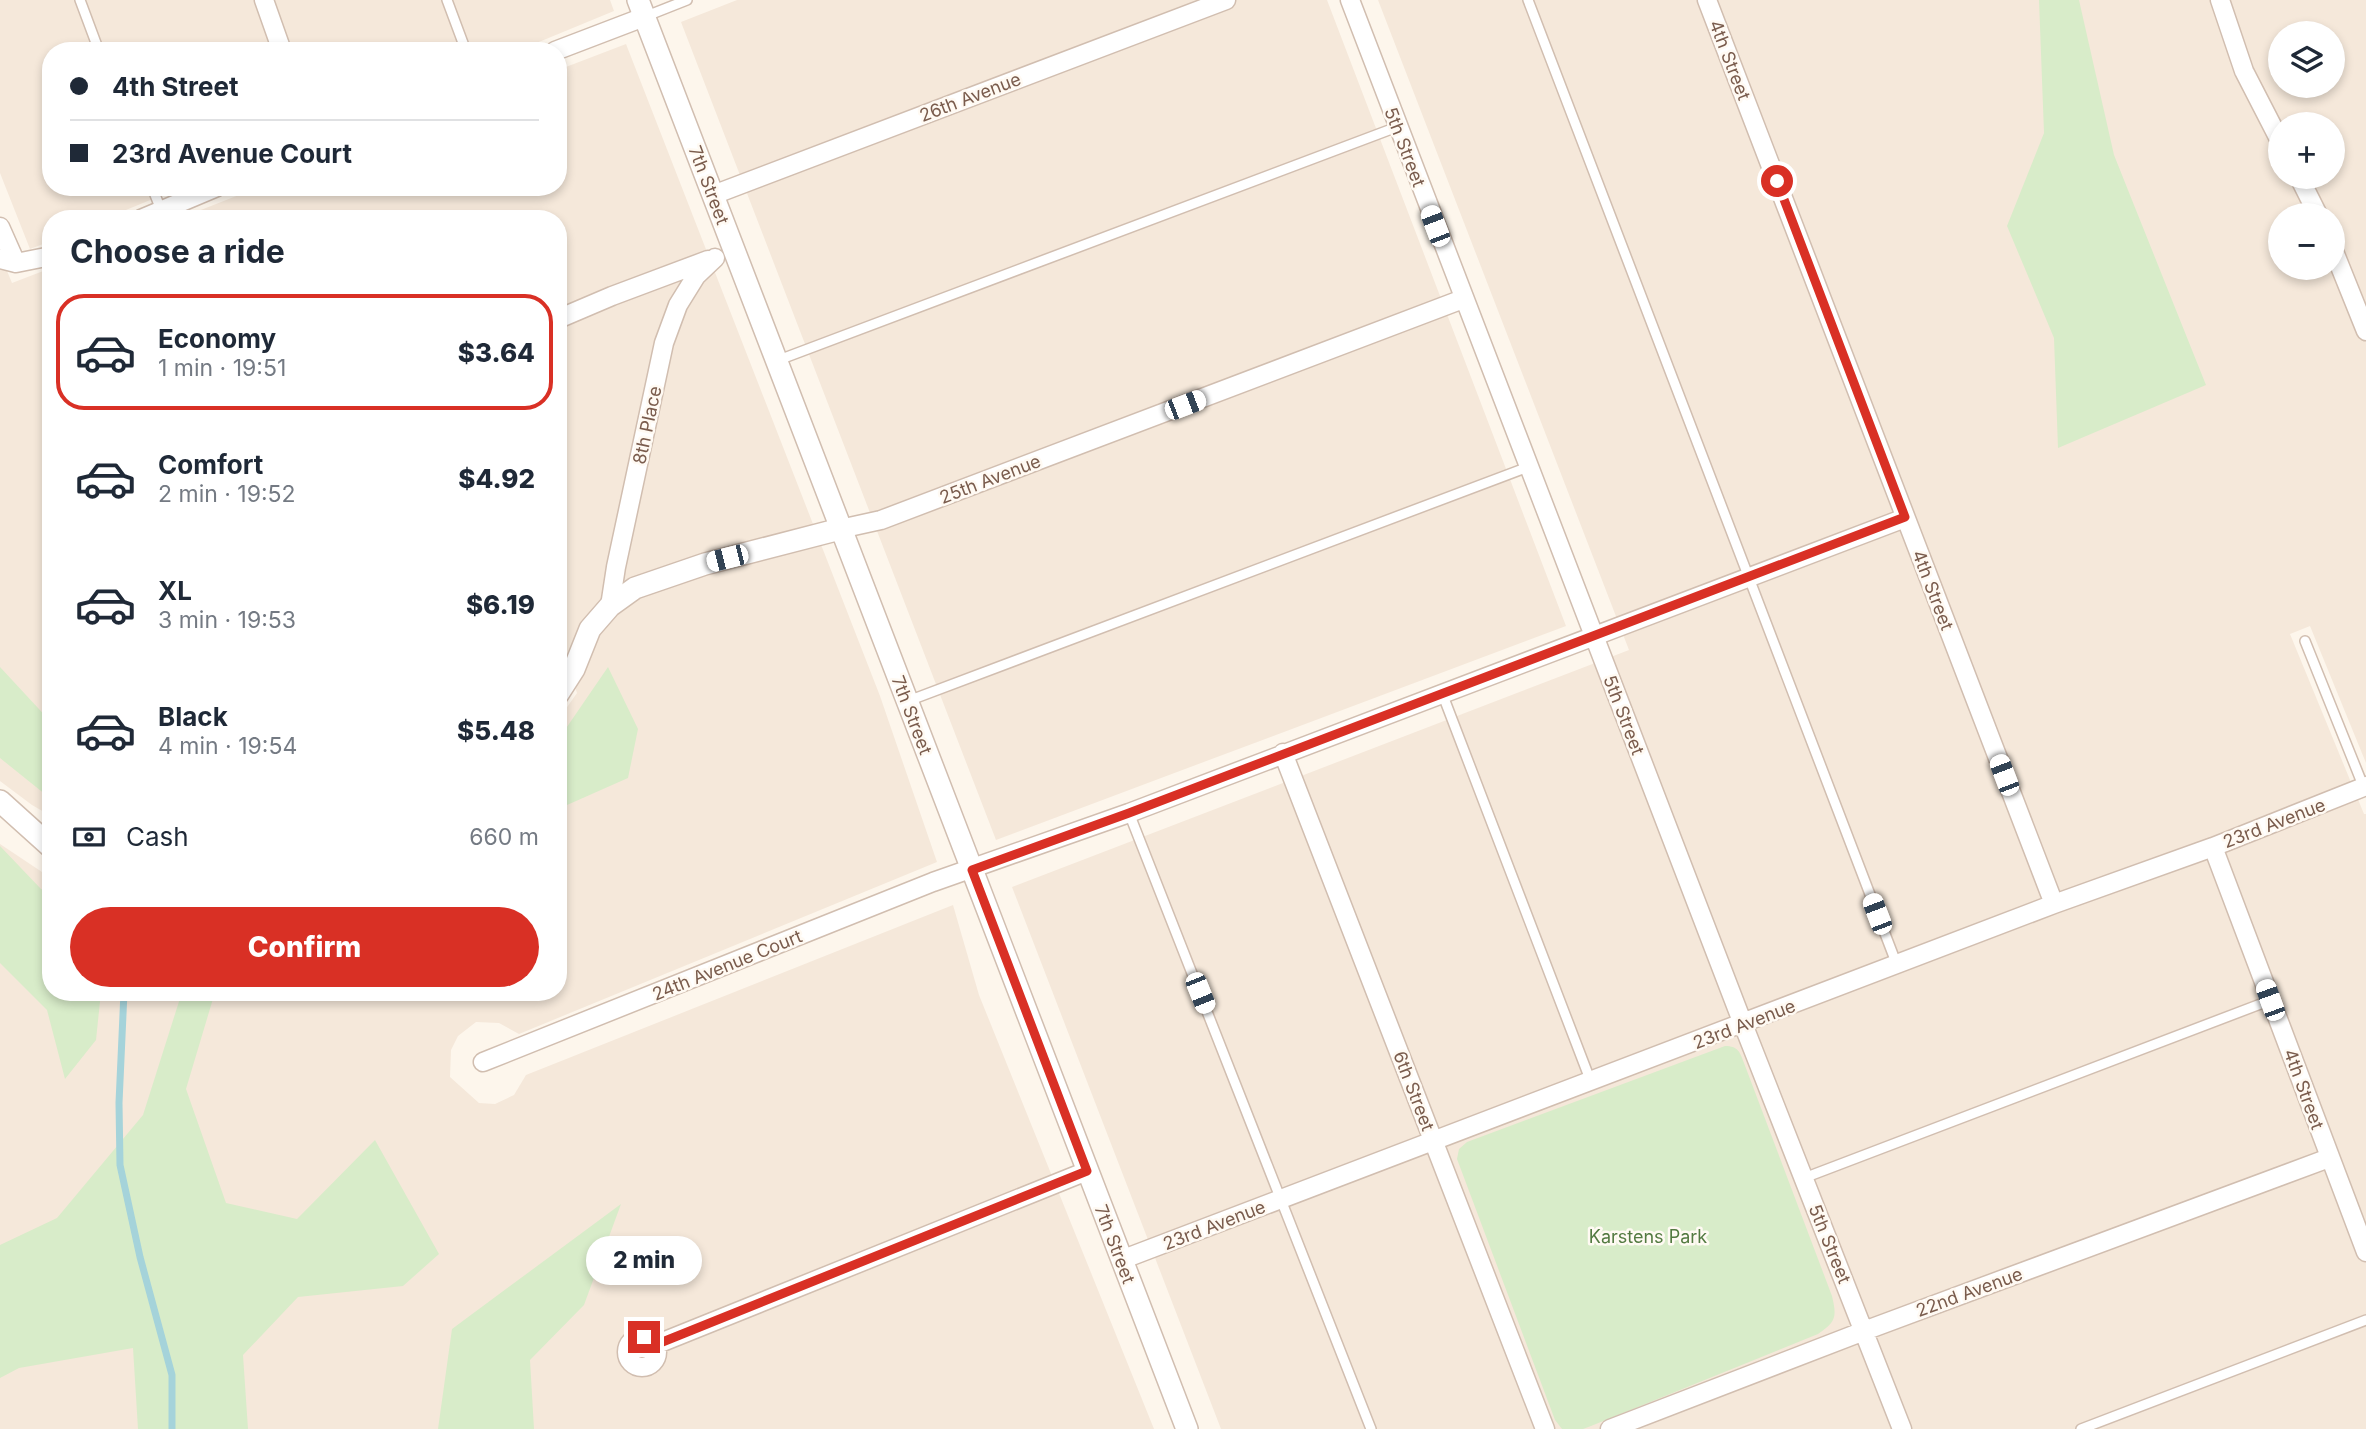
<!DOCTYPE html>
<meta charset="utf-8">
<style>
body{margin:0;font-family:Inter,sans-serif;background:#f2f2f3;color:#1f2937;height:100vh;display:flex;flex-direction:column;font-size:26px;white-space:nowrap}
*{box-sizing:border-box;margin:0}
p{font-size:23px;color:#747a83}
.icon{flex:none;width:38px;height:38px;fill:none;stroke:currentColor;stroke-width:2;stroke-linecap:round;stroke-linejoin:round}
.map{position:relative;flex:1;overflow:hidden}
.side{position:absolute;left:42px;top:210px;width:525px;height:791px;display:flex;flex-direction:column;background:#fff;border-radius:28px;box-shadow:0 4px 10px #0003}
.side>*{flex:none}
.top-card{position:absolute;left:42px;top:42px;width:525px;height:154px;border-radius:28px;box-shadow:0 4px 10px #0003;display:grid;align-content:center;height:154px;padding:0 28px;background:#fff}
.fabs{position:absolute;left:2268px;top:21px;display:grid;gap:14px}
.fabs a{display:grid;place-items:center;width:77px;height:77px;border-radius:50%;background:#fff;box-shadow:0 4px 10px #0003;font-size:35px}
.end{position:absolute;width:32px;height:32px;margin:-16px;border:9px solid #d93025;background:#fff;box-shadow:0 0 0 4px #fff}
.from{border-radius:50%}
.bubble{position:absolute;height:49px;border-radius:24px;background:#fff;box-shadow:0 4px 10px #0003;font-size:23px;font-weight:800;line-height:49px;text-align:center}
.car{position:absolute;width:21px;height:42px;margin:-21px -10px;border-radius:9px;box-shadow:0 0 5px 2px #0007;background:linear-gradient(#fff 24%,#345 0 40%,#fff 0 76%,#345 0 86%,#fff 0)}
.top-card b{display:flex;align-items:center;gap:24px;height:66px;font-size:26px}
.top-card b+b{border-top:2px solid #e0e1e3}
.top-card i{width:18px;height:18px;background:#1f2937}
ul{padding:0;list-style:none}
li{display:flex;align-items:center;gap:21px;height:116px;margin:0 14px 10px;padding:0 14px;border:4px solid transparent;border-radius:28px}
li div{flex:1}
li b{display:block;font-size:26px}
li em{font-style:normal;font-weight:800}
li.on{border-color:#d93025}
li>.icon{width:63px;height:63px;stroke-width:1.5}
h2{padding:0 28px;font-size:32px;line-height:84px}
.pay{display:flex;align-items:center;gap:18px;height:77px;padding:0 28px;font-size:26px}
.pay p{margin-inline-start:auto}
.primary-button{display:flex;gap:14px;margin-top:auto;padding:14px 28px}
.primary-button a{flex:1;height:80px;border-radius:42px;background:#d93025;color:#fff;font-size:28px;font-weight:800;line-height:80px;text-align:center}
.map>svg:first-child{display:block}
.residential{fill:#f5e8da;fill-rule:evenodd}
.green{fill:#d8ecc9}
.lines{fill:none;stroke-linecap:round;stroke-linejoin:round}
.stream{stroke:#a5d3da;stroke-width:7}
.service-casing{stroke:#d1beb0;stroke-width:12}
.minor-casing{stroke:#d1beb0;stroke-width:21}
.tertiary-casing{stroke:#d1beb0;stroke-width:24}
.service{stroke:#fff;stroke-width:9}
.minor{stroke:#fff;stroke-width:18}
.tertiary{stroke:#fff;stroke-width:21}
.route{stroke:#d93025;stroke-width:9}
.labels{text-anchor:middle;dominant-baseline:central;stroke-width:5;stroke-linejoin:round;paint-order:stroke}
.street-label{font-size:18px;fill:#7a5c4d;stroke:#fffaf3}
.park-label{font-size:18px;fill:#537a41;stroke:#fffaf3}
</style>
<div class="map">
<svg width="2366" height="1429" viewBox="0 0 2366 1429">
<rect width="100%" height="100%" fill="#fdf6ec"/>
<path class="residential" d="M 0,0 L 610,0 L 614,11 L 517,51 L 51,51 L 51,187 L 182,187 L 104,219 L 51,219 L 51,241 L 30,249 L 0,173 Z
M 737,0 L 1327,0 L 1566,626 L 996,840 L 681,22 Z
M 1378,0 L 2366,0 L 2366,763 L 2310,626 L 2290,634 L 2364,814 L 2366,814 L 2366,1429 L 1221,1429 L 1012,887 L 1629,650 ZM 2280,33 L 2333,33 L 2333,86 L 2280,86 ZM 2280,124 L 2333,124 L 2333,177 L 2280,177 ZM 2280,215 L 2333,215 L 2333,268 L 2280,268 Z
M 626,44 L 880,696 L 937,862 L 519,1034 L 499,1023 L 476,1022 L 458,1036 L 451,1050 L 450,1077 L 479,1103 L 495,1104 L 514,1095 L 526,1075 L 953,905 L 979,995 L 1154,1429 L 0,1429 L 0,844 L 51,878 L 51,992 L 558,992 L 558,720 L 577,693 L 565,657 L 558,667 L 558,219 L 178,219 L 259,187 L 558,187 L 558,70 Z
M 0,254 L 12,283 L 51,268 L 51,816 L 32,805 L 0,781 Z"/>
<path class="green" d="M 2039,0 L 2079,0 L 2114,155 L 2206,385 L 2058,448 L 2054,338 L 2007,226 L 2044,133 Z
M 0,667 L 51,722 L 51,799 L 0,758 Z
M 608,667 L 638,729 L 628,778 L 558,809 L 558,740 Z
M 0,846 L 41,889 L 51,893 L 51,992 L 101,992 L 96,1040 L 65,1079 L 47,1010 L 0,963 Z
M 182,992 L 215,992 L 186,1089 L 226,1203 L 297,1219 L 375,1140 L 439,1254 L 403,1286 L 298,1297 L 243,1355 L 248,1429 L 138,1429 L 133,1348 L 19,1368 L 0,1378 L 0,1245 L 57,1218 L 143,1115 Z
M 1725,1046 C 1738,1046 1740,1052 1744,1063 L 1832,1296 C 1837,1317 1836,1322 1818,1334 L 1591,1426 L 1583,1429 L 1562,1429 L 1555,1420 L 1457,1159 L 1459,1149 L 1467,1142 Z
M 621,1204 L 584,1305 L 530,1360 L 534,1429 L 438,1429 L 452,1329 Z"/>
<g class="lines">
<path class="stream" d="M 124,992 L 119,1103 L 120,1165 L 140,1257 L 172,1375 L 172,1429"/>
<g class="service-casing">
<path id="service" d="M 80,0 L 99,51
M 447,0 L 466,51
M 1528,0 L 1897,965
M 644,17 L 687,0
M 152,187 L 161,210
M 776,361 L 1397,127
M 2305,641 L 2364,788
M 1442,693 L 1591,1082
M 908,701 L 1528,467
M 1129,813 L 1371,1429
M 1804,1178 L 2271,1000
M 2081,1429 L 2366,1320"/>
</g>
<g class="minor-casing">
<path id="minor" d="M 264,0 L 282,51
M 1350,0 L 1743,1024 L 1902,1429
M 1707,0 L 2054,904
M 2220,0 L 2244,71 L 2280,141
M 555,51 L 644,17
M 2299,177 L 2318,215
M 713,195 L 1226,0
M 141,219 L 217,187
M 0,227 L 16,263
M 2333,249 L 2366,331
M 0,259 L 16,263 L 51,256
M 558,319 L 612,296 L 708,260
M 840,529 L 881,520 L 1463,299
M 610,606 L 616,567 L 664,343 L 678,305 L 696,276 L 715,258
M 1283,753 L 1545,1429
M 2213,847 L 2366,1252
M 483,1062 L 933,882 L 1129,813 L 1905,518
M 1121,1260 L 2054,904 L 2213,847 L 2366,786
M627 1352a15 15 0 1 1 30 0a15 15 0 1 1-30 0Z
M 655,1345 L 1087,1171
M 1610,1429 L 1864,1331 L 2329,1158"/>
</g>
<g class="tertiary-casing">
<path id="tertiary" d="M 638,0 L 1187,1429
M 558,694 L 574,669 L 590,629 L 610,606 L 635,588 L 705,564 L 840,529
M 0,801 L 51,847"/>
</g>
<use href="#service" class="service"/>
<use href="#minor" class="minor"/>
<use href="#tertiary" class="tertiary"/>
</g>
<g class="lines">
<path class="route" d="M 644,1337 L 655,1345 L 1087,1171 L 972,870 L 1129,813 L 1905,517 L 1777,181"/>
</g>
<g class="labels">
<g class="street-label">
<text transform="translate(1730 60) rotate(69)">4th Street</text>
<text transform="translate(970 97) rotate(-21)">26th Avenue</text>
<text transform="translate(1405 147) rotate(69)">5th Street</text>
<text transform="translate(709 185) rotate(69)">7th Street</text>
<text transform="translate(647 425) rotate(-78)">8th Place</text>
<text transform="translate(990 479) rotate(-21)">25th Avenue</text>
<text transform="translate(1933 590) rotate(69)">4th Street</text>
<text transform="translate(912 715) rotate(69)">7th Street</text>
<text transform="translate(1624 715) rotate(69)">5th Street</text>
<text transform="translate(2274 823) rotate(-21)">23rd Avenue</text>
<text transform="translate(727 965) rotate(-22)">24th Avenue Court</text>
<text transform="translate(1744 1024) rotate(-21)">23rd Avenue</text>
<text transform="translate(2304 1089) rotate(70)">4th Street</text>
<text transform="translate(1414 1091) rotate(69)">6th Street</text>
<text transform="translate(1214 1225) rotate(-21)">23rd Avenue</text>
<text transform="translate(1115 1244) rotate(69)">7th Street</text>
<text transform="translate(1830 1244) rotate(68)">5th Street</text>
<text transform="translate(1969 1292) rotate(-20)">22nd Avenue</text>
</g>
<g class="park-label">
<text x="1648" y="1236">Karstens Park</text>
</g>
</g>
</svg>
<div class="fabs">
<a><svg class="icon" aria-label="layers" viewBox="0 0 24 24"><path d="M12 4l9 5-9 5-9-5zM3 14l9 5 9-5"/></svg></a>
<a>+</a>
<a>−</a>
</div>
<i class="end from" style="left:1777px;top:181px"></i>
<i class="end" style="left:644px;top:1337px"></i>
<div class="bubble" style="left:586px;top:1236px;width:116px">2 min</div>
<i class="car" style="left:1435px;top:226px;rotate:339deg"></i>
<i class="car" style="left:1185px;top:405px;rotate:69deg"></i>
<i class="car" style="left:727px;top:558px;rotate:256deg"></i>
<i class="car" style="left:2004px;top:775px;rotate:339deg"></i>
<i class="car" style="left:1877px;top:914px;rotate:339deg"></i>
<i class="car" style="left:1200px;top:993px;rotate:158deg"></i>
<i class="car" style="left:2270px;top:1000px;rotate:340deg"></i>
<div class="top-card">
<b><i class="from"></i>4th Street</b>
<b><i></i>23rd Avenue Court</b>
</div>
<section class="side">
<h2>Choose a ride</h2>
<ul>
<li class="on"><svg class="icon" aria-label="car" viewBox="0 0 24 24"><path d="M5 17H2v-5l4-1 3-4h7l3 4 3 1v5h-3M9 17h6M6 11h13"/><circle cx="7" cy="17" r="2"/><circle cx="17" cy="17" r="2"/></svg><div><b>Economy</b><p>1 min · 19:51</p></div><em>$3.64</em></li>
<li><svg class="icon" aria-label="car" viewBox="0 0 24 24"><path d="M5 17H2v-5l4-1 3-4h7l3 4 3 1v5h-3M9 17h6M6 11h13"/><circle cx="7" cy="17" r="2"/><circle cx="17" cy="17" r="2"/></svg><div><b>Comfort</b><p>2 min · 19:52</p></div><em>$4.92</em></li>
<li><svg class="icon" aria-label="car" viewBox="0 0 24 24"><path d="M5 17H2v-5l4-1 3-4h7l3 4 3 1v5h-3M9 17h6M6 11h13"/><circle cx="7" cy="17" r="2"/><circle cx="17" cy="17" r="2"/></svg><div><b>XL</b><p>3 min · 19:53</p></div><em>$6.19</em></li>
<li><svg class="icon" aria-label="car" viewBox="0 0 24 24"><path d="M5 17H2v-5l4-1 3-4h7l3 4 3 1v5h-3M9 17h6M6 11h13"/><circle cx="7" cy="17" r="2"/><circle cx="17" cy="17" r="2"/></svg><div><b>Black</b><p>4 min · 19:54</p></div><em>$5.48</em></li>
</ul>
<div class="pay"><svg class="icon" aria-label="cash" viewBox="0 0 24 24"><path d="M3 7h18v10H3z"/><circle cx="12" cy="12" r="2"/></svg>Cash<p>660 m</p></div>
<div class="primary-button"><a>Confirm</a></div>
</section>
</div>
